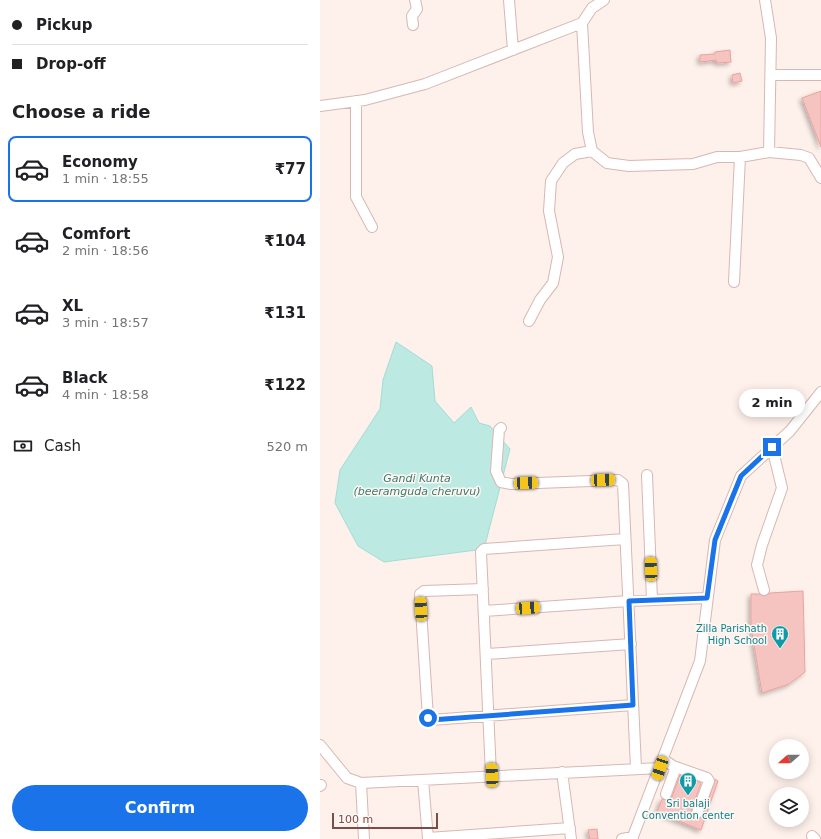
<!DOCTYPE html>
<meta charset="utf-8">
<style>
body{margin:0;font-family:"DejaVu Sans",sans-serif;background:#f2f2f2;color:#202124;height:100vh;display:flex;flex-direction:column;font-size:15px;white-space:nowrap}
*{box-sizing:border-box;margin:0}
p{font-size:13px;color:#757577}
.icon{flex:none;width:22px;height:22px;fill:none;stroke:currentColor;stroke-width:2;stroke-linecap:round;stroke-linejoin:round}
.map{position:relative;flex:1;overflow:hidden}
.panel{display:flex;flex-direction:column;background:#fff;width:320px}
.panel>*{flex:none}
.guide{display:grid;align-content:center;height:88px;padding:0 12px;background:#fff}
.needle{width:26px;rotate:249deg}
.tools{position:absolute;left:449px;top:739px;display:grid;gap:8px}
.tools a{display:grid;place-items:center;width:40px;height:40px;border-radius:50%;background:#fff;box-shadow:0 2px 10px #0003;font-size:20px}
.scale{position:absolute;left:12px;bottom:10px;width:106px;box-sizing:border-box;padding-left:4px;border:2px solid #7c4c4a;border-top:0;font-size:11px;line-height:14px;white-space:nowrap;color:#7c4c4a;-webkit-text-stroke:3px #fff6f2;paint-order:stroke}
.end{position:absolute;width:18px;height:18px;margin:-9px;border:5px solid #1a73e8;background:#fff;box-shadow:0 0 0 2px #fff}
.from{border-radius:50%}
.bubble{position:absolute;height:28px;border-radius:14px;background:#fff;box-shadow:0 2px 10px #0003;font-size:13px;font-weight:700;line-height:28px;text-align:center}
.car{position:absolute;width:12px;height:24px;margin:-12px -6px;border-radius:5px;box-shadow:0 0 3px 1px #0007;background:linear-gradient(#f5c518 24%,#345 0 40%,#f5c518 0 76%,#345 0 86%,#f5c518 0)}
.guide b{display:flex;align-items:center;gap:14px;height:38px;font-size:15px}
.guide b+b{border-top:1px solid #e0e0e0}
.guide i{width:10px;height:10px;background:#202124}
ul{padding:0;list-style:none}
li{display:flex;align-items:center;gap:12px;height:66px;margin:0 8px 6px;padding:0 4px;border:2px solid transparent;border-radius:8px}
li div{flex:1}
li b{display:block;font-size:15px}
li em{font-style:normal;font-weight:700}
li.on{border-color:#1a73e8}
li>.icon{width:36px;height:36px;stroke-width:1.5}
h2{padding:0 12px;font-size:18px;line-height:48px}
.pay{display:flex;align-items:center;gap:10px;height:44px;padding:0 12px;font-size:15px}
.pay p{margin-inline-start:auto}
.cta{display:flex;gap:8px;margin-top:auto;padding:8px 12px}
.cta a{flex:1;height:46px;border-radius:24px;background:#1a73e8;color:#fff;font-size:16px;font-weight:700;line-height:46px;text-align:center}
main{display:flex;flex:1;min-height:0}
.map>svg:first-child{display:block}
.water{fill:#bceae2;stroke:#a2ddd3}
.building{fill:#f6c4c0;stroke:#eaa39f;filter:url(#shadow)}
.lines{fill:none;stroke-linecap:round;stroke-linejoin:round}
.minor-casing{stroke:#d6b8b3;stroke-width:12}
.minor{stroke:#fff;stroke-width:10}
.route{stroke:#1a73e8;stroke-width:5}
.labels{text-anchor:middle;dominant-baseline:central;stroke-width:3;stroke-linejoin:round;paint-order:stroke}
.culture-label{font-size:10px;fill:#0d838f;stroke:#fff6f2;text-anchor:end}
.water-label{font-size:11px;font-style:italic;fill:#397a70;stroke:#fff6f2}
</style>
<main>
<section class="panel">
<div class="guide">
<b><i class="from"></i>Pickup</b>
<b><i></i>Drop-off</b>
</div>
<h2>Choose a ride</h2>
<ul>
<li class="on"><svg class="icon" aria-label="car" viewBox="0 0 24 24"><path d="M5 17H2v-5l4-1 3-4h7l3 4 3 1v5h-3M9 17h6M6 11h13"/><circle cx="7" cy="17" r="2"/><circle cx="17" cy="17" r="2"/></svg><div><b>Economy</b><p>1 min · 18:55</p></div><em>₹77</em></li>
<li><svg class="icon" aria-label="car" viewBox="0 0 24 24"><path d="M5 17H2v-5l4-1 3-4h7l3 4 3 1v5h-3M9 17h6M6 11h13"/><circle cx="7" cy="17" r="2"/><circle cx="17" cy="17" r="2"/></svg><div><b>Comfort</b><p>2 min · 18:56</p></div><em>₹104</em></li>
<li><svg class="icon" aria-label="car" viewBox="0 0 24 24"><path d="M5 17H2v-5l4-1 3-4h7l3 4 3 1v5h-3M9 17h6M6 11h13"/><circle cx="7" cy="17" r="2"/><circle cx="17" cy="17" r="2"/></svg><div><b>XL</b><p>3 min · 18:57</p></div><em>₹131</em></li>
<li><svg class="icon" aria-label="car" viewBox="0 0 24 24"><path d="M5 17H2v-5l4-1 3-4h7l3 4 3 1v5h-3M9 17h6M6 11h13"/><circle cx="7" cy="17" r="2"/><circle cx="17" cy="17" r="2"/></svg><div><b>Black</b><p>4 min · 18:58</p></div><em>₹122</em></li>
</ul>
<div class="pay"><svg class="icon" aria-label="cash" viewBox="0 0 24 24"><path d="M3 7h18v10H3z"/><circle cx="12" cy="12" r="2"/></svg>Cash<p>520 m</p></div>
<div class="cta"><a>Confirm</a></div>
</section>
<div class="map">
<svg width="501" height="839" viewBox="0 0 501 839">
<defs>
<filter id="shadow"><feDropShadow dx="-2.5" dy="2.5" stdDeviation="2" flood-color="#0004"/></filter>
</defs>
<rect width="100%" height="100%" fill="#fef0ea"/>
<path class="water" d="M 76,342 L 112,366 L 115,401 L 134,423 L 151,407 L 159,423 L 170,426 L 190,449 L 164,549 L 64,562 L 38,546 L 15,503 L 20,470 L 60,409 L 63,380 Z"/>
<path class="building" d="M 410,50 L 411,62 L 397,63 L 396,60 L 380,62 L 380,55 L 395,54 L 395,52 Z
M 420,73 L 422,81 L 413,83 L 412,75 Z
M 501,91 L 501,147 L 482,98 Z
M 483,591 L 485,672 L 469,684 L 442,693 L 431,627 L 431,594 L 439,594 L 445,596 L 450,593 Z
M 360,775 L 381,783 L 371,811 L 372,817 L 375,819 L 381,818 L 383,816 L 395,779 L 398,781 L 381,830 L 337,812 L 342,799 L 347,800 L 352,797 Z
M 277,829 L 278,839 L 270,839 L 268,830 Z"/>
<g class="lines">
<g class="minor-casing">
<path id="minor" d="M 189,0 L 193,50
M 284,0 L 272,8 L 262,23 L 268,132 L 272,151 L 287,163 L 309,166 L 373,164 L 397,157 L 420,157 L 449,152 L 481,155 L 489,158 L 501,178
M 445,0 L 451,38 L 449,152
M 93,25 L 92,16 L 97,9 L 95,0
M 452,75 L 501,75
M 36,101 L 36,197 L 52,227
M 0,106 L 45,100 L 105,84 L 262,23
M 414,282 L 420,157
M 209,321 L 220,300 L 233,283 L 238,257 L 229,211 L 231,181 L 243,163 L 255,154 L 272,151
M 181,428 L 179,430 L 176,471 L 181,482 L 191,484 L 298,480 L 303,484 L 316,768
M 327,475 L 332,600
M 163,589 L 104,591 L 100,594 L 108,718 L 111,720 L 313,705
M 444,590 L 437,565 L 442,545 L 462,488 L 452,447
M 164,611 L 309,601 L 387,598
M 167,654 L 311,644
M 0,745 L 27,778 L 41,783 L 340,768
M 343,759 L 353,766 L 387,778 L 389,781 L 377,813
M 242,772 L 251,839
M 171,775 L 161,552 L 164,549 L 305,539
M 103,780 L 108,839
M 41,783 L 44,839
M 0,786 L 1,785
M 346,794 L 356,767
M 492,836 L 495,839
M 108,838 L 250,828
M 302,839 L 313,837
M 312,839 L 380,661 L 395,540 L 421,476 L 470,431 L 501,392"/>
</g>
<use href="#minor" class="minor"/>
</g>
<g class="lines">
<path class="route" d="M 108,718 L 111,720 L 313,705 L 309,601 L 387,598 L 395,540 L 421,476 L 452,447"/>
</g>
<defs>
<g id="building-pin" transform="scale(0.9)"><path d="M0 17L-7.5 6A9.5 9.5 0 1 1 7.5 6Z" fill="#0f9aa8" stroke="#fff6f2"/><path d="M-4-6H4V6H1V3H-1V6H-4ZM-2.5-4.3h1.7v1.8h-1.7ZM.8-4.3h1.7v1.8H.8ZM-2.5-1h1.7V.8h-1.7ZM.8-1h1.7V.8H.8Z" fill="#fff"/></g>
</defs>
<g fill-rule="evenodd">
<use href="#building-pin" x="460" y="634"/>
<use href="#building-pin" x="368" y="781"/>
</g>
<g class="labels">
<g class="culture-label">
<text x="447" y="628">Zilla Parishath<tspan x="447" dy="12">High School</tspan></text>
<text x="368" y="803" text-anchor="middle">Sri balaji<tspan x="368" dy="12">Convention center</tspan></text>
</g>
<g class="water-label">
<text x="97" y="478">Gandi Kunta<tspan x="97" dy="13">(beeramguda cheruvu)</tspan></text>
</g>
</g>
</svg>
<div class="tools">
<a><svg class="needle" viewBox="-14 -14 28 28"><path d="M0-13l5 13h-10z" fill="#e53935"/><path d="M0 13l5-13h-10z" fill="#757577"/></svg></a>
<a><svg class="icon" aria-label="layers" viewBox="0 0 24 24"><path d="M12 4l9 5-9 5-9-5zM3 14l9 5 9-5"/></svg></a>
</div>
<div class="scale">100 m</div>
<i class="end from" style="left:108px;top:718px"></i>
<i class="end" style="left:452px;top:447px"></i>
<div class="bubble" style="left:419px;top:389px;width:66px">2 min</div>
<i class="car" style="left:283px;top:480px;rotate:88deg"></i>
<i class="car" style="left:206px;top:483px;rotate:88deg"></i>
<i class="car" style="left:331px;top:569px;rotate:358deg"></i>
<i class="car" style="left:208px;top:608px;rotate:86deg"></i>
<i class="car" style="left:101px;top:609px;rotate:357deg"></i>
<i class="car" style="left:340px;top:768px;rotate:198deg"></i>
<i class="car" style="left:172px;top:775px;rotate:358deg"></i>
</div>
</main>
